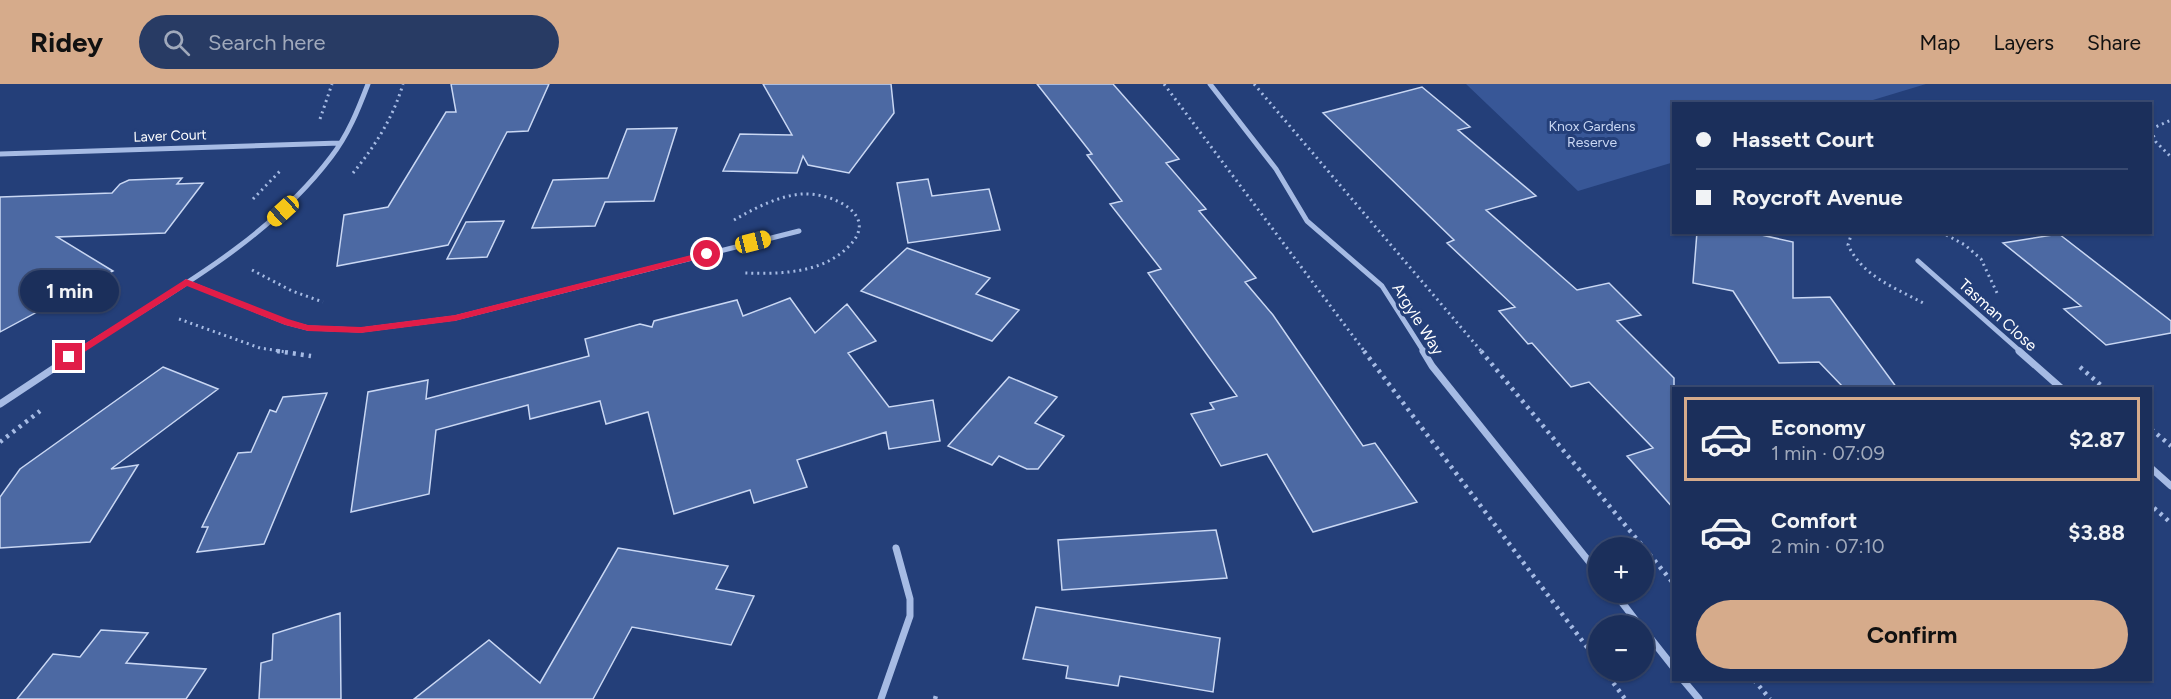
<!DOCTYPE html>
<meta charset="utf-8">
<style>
body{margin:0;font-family:Figtree,sans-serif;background:#283b64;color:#f1f3f6;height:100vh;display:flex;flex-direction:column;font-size:22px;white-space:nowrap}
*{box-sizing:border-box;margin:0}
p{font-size:20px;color:#a0a9bb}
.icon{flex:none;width:33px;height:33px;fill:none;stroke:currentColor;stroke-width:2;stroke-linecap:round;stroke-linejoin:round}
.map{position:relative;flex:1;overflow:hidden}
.sheet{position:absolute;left:1672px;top:303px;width:480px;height:294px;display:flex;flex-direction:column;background:#1b2f5b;border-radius:0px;box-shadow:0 2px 4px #0004,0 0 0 2px #394a71}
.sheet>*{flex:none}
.banner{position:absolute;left:1672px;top:18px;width:480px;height:132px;border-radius:0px;box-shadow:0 2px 4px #0004,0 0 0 2px #394a71;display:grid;align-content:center;height:132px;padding:0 24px;background:#1b2f5b}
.tools{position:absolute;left:1588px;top:453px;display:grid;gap:12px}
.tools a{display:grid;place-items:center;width:66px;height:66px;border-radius:50%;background:#1b2f5b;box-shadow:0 2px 4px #0004,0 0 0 2px #394a71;font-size:30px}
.end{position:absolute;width:27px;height:27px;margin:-14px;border:8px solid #e11d48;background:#fff;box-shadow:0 0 0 3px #fff}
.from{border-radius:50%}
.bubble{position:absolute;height:42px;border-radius:21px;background:#1b2f5b;box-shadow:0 2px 4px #0004,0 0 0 2px #394a71;font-size:20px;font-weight:700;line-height:42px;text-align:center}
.car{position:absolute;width:18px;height:36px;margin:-18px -9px;border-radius:8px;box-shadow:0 0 4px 2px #0007;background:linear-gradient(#f5c518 24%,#345 0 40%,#f5c518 0 76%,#345 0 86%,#f5c518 0)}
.banner b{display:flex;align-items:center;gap:21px;height:57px;font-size:22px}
.banner b+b{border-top:2px solid #394a71}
.banner i{width:15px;height:15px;background:#f1f3f6}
ul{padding:10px 0 0;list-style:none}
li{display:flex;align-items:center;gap:18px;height:84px;margin:0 12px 9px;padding:0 12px;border:3px solid transparent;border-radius:0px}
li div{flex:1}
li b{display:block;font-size:22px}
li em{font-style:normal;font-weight:700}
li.active{border-color:#d6ab8b}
li>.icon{width:54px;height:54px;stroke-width:1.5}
.button{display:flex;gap:12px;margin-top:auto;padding:12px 24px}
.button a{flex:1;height:69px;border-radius:36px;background:#d6ab8b;color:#111;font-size:24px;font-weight:700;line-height:69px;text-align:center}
header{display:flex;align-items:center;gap:36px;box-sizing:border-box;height:84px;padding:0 30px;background:#d6ab8b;color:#111}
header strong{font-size:28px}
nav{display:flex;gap:33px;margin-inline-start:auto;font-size:21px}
.search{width:420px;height:54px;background:#283b64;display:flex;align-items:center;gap:15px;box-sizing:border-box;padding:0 21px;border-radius:33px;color:#a0a9bb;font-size:22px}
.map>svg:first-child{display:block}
.green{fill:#385797}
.building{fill:#4c69a3;stroke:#c9d7f3;stroke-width:1.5}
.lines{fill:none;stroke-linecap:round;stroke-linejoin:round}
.path-far1{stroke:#a6bbe4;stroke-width:3;stroke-dasharray:2 4;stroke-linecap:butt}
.path{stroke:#a6bbe4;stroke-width:4.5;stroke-dasharray:3 5;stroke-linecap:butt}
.minor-far1{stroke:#a6bbe4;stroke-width:5}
.minor{stroke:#a6bbe4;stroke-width:7}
.route{fill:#e11d48}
.labels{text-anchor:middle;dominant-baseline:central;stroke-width:6;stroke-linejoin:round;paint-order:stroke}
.far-park-label{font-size:14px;fill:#c9d7f3;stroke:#243f79}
.far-street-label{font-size:14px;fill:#fff;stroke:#243f79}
.street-label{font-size:16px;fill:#fff;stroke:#243f79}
</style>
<header>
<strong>Ridey</strong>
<div class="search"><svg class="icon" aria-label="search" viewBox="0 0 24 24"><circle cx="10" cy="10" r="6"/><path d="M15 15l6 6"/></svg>Search here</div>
<nav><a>Map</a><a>Layers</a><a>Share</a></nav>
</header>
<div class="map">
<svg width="2171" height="615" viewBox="0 0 2171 615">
<rect width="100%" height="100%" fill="#243f79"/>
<path class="green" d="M 1466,0 L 1926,0 L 1863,19 L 1674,20 L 1674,78 L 1578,107 Z"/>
<path class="building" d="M 451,0 L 549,0 L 528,47 L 507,48 L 448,161 L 337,182 L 344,131 L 388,123 L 446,28 L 456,28 Z
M 763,0 L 891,0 L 894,29 L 849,89 L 808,81 L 803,72 L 797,89 L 723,87 L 740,50 L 792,51 Z
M 1037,0 L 1113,0 L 1179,75 L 1166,79 L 1206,125 L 1199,127 L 1256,194 L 1245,198 L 1273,231 L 1363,362 L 1375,359 L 1417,418 L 1313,448 L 1267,370 L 1221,382 L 1191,330 L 1214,325 L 1210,319 L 1237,312 L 1148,189 L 1161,185 L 1110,120 L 1122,117 L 1087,71 L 1092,70 Z
M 1422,3 L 1470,43 L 1458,46 L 1536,112 L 1486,126 L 1577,206 L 1609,199 L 1641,231 L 1617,237 L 1674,294 L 1674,425 L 1627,372 L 1653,364 L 1589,298 L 1571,303 L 1532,259 L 1528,260 L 1499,227 L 1515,223 L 1447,159 L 1454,156 L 1323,29 Z
M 677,44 L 654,117 L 605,118 L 595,142 L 532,144 L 553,96 L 608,94 L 627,45 Z
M 182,94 L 177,100 L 203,99 L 165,149 L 57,153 L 113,187 L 0,248 L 0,113 L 112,109 L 120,100 L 129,96 Z
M 928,95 L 932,112 L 989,105 L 1000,146 L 908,159 L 897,99 Z
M 504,137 L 487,173 L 447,175 L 466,138 Z
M 1697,148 L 1748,148 L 1793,158 L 1793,214 L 1830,213 L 1897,304 L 1844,304 L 1819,278 L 1779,279 L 1733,207 L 1693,199 Z
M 2059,150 L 2171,237 L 2171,249 L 2106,261 L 2064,225 L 2081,222 L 2003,159 Z
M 907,164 L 990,194 L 976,210 L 1019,226 L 992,257 L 861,207 Z
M 790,214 L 815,249 L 847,220 L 876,257 L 848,269 L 889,323 L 933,316 L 940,357 L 889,365 L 886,348 L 797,376 L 807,403 L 754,419 L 750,406 L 674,430 L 648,328 L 606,340 L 600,317 L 530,335 L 528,321 L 436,346 L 429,410 L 351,428 L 368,308 L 428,296 L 426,315 L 589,272 L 585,255 L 640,240 L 652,243 L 654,237 L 737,216 L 743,232 Z
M 163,283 L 218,305 L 111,385 L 138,381 L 90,458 L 0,464 L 0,413 L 20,385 Z
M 1009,293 L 1057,313 L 1035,339 L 1064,352 L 1038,385 L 1027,385 L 999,372 L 992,381 L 948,362 Z
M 327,309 L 264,460 L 197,468 L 208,443 L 202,443 L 238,369 L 251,368 L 270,326 L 276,328 L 283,313 Z
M 1216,446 L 1227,494 L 1062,506 L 1058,456 Z
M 618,464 L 728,482 L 716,505 L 754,512 L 731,561 L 632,543 L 593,615 L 414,615 L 489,556 L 540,599 Z
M 1036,523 L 1220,554 L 1213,608 L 1120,592 L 1118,602 L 1066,594 L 1068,582 L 1023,575 Z
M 340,529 L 341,615 L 259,615 L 261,579 L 272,576 L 273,550 Z
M 101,546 L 148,549 L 126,579 L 206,585 L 186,615 L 17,615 L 53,570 L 80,573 Z"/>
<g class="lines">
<path class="path-far1" d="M 1164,0 L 1365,268
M 1254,0 L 1482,268
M 320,35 L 332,0
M 2151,45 L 2171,36
M 2151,46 L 2156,58 L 2171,73
M 353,89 C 375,62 393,34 403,0
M 253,115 L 281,86
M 734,136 C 755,124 778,112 802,110 C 831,108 882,131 848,163 C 821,190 779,190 744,189
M 1852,148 L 1848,161 C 1863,193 1896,204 1925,220
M 1941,148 L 1965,161 L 1981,175 L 1998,211
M 252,186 L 292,207 L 323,218
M 179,235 L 260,264 L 286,268"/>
<path class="path" d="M 277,267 L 311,272
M 1364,267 L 1599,579
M 1481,267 L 1674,500
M 2080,283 L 2104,304
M 2151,345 L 2171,362
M 0,358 L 40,327
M 2154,424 L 2171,439
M 1604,586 L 1625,615
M 1754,596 L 1770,615
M 935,615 L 937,608"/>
<path class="minor-far1" d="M 1210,0 L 1276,85 L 1307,137 L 1382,202 L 1424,268
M 0,70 L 340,59
M 1918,177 L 2021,268
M 186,198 L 285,238 L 308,244 L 361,246 L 455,234 L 799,147
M 77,268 C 166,211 266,159 331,73 C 348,51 358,26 368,0"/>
<path class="minor" d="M 1423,267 L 1432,282 L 1599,490
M 2019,267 L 2061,304
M 0,320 L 80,267
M 2151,384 L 2171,402
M 1614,508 L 1640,542
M 1644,546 L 1674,584
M 1683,596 L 1699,615
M 881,615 L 910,532 L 910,515 L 896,464"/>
</g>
<path class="route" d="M 707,167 L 711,170 L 710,172 L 455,237 L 361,249 L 308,247 L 285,241 L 187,202 L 72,276 L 66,276 L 64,273 L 186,195 L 288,235 L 308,241 L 361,243 L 455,231 Z"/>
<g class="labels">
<g class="far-park-label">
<text x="1592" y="42">Knox Gardens<tspan x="1592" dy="16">Reserve</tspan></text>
</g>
<g class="far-street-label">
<text transform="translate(170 52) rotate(-2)">Laver Court</text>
</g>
<g class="street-label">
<text transform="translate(1998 231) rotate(42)">Tasman Close</text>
<text transform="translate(1418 235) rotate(58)">Argyle Way</text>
</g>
</g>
</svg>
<div class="tools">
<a>+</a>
<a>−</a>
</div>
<i class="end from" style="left:707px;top:170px"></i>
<i class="end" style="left:69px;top:273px"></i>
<div class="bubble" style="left:20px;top:186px;width:99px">1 min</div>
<i class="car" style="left:283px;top:127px;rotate:228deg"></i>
<i class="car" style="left:753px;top:158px;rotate:76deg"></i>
<div class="banner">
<b><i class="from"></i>Hassett Court</b>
<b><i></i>Roycroft Avenue</b>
</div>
<section class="sheet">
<ul>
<li class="active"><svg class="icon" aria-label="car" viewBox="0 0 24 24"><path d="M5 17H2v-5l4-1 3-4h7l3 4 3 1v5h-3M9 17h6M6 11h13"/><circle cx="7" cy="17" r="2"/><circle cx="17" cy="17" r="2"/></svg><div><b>Economy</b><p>1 min · 07:09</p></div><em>$2.87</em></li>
<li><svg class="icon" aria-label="car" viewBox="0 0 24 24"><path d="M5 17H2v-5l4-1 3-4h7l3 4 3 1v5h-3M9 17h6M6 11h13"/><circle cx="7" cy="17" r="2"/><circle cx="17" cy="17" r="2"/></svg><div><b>Comfort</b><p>2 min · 07:10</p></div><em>$3.88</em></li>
</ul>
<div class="button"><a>Confirm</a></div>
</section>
</div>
